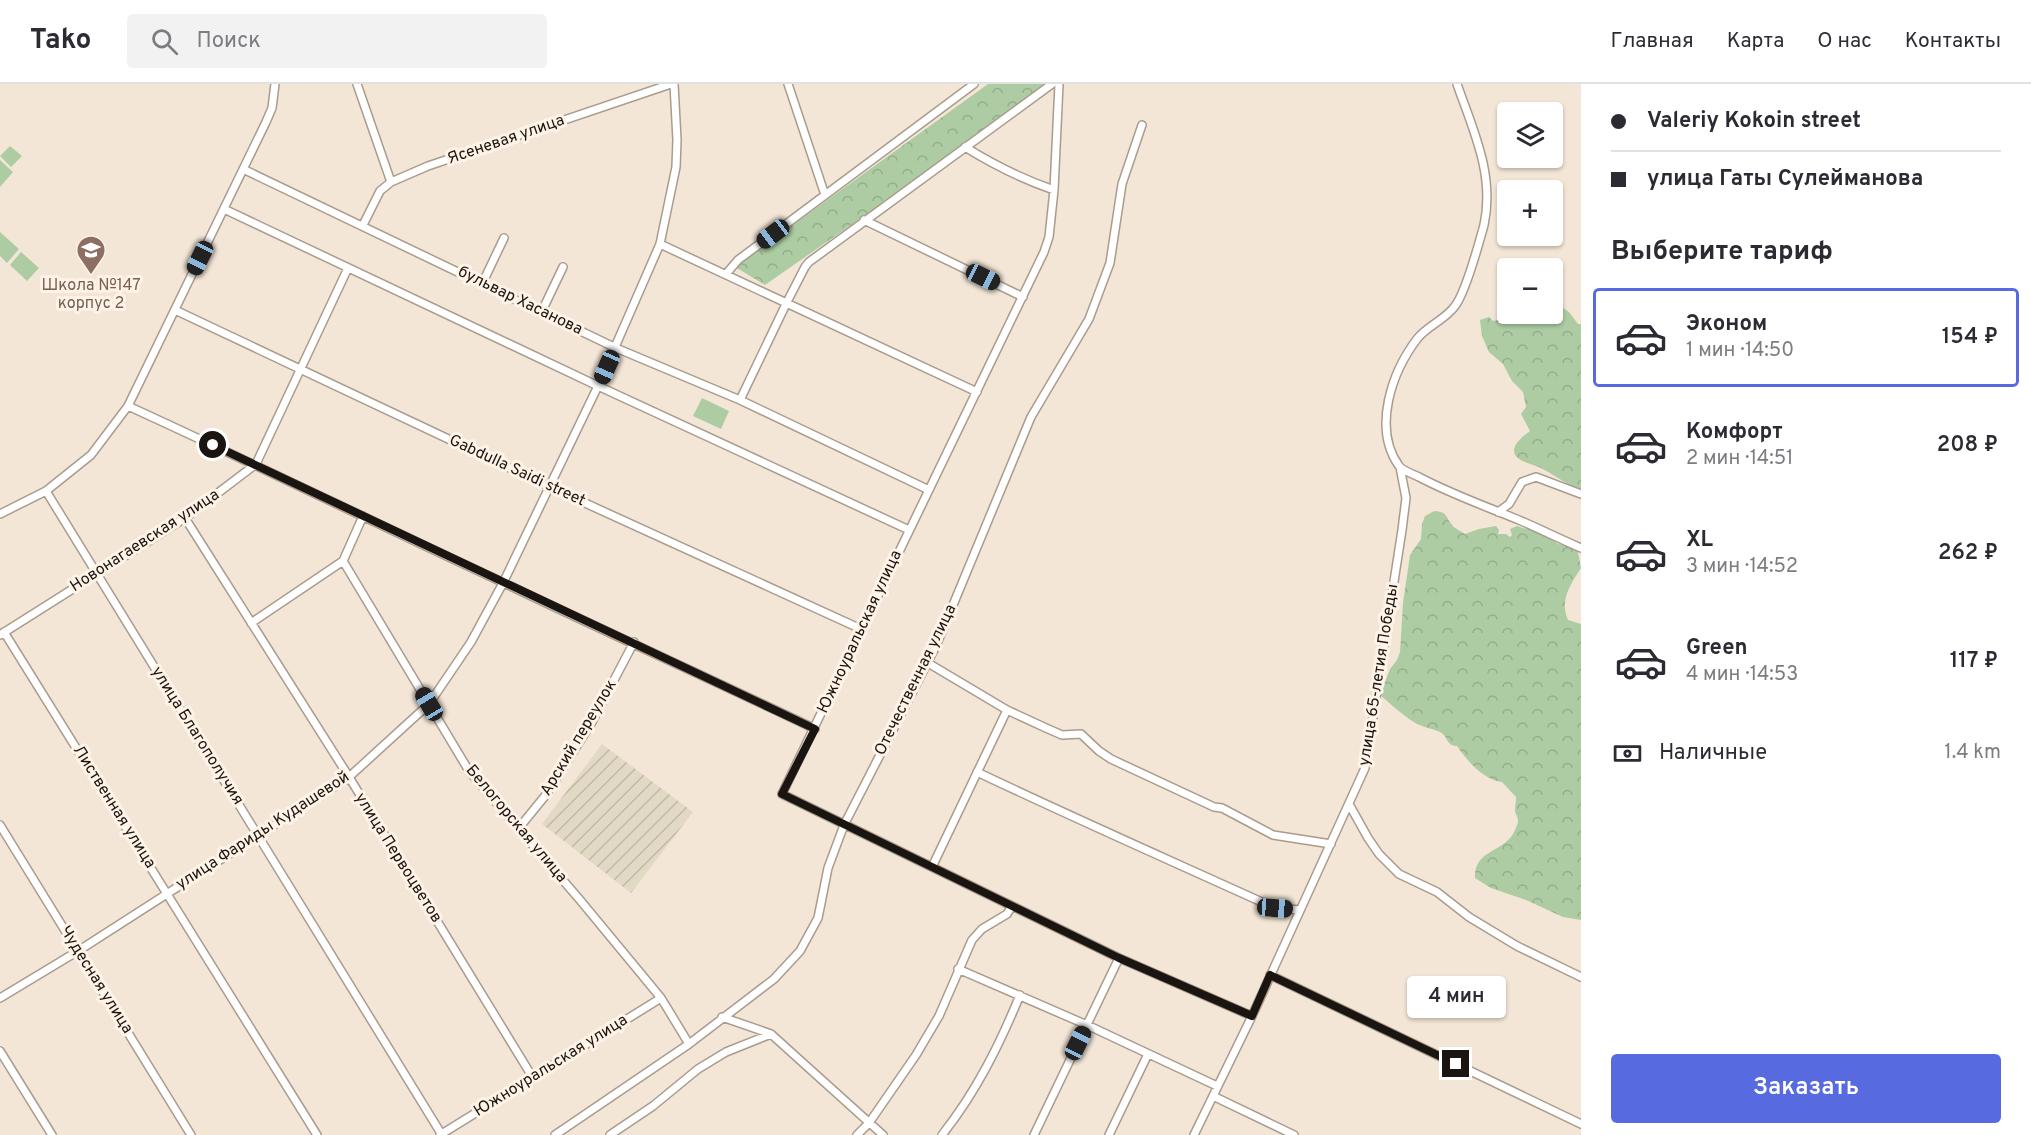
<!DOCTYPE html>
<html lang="ru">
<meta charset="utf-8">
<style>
body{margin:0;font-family:Overpass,sans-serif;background:#f2f2f3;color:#2b2b33;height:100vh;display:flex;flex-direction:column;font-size:22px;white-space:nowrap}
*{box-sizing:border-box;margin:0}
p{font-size:20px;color:#7c7c81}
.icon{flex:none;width:33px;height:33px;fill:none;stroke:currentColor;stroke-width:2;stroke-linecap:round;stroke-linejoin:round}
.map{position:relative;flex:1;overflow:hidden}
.details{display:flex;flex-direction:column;background:#fff;width:450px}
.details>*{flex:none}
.guide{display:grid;align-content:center;height:132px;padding:0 30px;background:#fff}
.buttons{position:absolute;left:1497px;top:18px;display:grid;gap:12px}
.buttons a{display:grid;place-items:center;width:66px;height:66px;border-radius:6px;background:#fff;box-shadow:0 2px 4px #0004;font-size:30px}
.end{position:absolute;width:27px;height:27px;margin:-14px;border:8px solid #1a1510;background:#fff;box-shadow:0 0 0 3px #fff}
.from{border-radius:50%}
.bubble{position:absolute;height:42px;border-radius:6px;background:#fff;box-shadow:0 2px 4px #0004;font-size:20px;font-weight:600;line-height:42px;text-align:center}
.car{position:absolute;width:18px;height:36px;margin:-18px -9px;border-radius:8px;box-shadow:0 0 4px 2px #0007;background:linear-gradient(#222 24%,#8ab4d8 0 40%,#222 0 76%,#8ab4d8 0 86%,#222 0)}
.guide b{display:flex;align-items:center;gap:21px;height:57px;font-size:22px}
.guide b+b{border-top:2px solid #e1e1e2}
.guide i{width:15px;height:15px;background:#2b2b33}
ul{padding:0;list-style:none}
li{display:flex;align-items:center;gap:18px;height:99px;margin:0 12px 9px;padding:0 18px;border:3px solid transparent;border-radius:6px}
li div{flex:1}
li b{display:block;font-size:22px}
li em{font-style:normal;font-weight:600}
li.current{border-color:#586ae0}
li>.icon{width:54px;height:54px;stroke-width:1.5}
h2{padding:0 30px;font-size:27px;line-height:72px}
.pay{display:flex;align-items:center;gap:15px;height:66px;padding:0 30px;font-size:22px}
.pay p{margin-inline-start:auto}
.action{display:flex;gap:12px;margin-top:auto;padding:12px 30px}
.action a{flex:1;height:69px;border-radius:6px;background:#586ae0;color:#fff;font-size:24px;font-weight:600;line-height:69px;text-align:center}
header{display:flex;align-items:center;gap:36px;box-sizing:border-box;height:84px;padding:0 30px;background:#fff;border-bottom:2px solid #e1e1e2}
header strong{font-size:28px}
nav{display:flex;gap:33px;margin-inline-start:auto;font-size:21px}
.search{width:420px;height:54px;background:#f2f2f3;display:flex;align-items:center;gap:15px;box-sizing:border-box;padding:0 21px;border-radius:6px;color:#7c7c81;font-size:22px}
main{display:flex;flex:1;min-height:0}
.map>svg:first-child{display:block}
.industrial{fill:url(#industrial-furrows)}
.forest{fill:url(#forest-crowns)}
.park{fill:#adcca3}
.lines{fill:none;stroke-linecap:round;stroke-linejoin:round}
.street-casing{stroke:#a99c8d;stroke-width:10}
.street{stroke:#fff;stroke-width:7}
.route{stroke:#1a1510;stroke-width:8}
.labels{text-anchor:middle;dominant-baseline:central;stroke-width:6;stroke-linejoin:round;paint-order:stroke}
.street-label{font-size:16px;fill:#1a1510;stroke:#fef3e6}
.education-label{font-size:16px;fill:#785e54;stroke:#fef3e6}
</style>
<header>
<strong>Tako</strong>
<div class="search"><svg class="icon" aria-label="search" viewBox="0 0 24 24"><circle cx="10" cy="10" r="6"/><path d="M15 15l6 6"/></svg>Поиск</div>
<nav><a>Главная</a><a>Карта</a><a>О нас</a><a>Контакты</a></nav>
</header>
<main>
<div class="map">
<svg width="1581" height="1051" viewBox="0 0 1581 1051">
<defs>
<pattern id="industrial-furrows" width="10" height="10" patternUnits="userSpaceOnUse" patternTransform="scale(1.5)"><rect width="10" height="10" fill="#e2d9c4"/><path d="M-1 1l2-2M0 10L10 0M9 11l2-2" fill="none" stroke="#c1b9a7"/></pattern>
<pattern id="forest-crowns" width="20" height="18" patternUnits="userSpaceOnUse" patternTransform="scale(1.5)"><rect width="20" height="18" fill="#adcca3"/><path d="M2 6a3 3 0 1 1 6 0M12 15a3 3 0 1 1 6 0" fill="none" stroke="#94ae8b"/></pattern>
</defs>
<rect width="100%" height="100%" fill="#f3e6d6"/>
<path class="industrial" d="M 602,660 L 693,728 L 631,809 L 542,740 Z"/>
<path class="forest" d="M 988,0 L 1053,0 L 765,201 L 737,184 L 740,179 Z
M 1553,217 L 1569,228 L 1578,240 L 1581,240 L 1581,408 C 1567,400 1553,390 1539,383 C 1534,381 1529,380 1525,378 C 1503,369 1519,355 1530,347 L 1521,330 L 1526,323 L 1523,308 L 1512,297 L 1503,280 L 1489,268 L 1482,252 L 1480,236 L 1489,233 L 1493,237 L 1498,236 L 1499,225 L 1507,219 L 1508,230 L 1552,230 Z
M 1434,427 C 1448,428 1445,432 1452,441 C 1455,445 1461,447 1465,450 L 1479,445 L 1496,442 L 1499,446 L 1498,450 L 1506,450 L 1510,453 L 1512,451 L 1510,445 L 1517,442 L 1547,452 L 1558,460 L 1573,463 L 1578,468 L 1581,484 C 1571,500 1559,516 1568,536 L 1581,540 L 1581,836 L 1563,833 L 1526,816 L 1491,804 L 1475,794 C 1474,764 1506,769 1515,746 C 1516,743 1518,740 1518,737 C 1518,733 1516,731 1515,727 C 1515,723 1516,718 1516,713 L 1502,698 C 1484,696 1467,677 1457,662 C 1446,662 1449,653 1440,648 C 1432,644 1420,643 1414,638 C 1402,631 1391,620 1380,611 L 1390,585 L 1397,576 L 1400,568 L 1403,519 L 1410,471 L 1421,455 L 1422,440 L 1425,432 Z"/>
<path class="park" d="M 10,62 L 22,72 L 11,83 L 0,72 Z
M 0,76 L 13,88 L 0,103 Z
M 0,148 L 19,165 L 7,179 L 0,172 Z
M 21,168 L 39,184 L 27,197 L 10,181 Z
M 702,314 L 729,327 L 721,345 L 693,332 Z"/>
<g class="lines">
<g class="street-casing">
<path id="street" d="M 357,0 L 391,98
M 788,0 L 825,111
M 1059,0 L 1054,106 L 1049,153 L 1044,168 L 782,710 L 1119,874 L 1252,932
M 1457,0 C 1473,46 1495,91 1484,141 C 1479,159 1466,208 1455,222 C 1445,236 1427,242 1417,255 C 1392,288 1372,344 1399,382 C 1403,387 1413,390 1419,393 C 1451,410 1485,422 1519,436 C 1540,445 1560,455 1581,464
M 965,63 C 994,81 1022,95 1054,106
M 243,85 L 616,264 L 740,316 L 929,406
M 224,125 L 598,302 L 909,446
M 864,136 L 1023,213
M 363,141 L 380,107 L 391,98 L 428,82 L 671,0
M 660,160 L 977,308
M 726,190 L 738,176 L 974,0
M 483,198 L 504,154
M 175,226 L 550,403 L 861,545
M 542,227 L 563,183
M 740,316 L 787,218 L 805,183 L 809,178 L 1052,0
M 128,322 C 253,379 377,440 502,498 C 606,548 711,595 815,645
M 46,407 L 442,1051
M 1498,428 L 1509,420 L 1522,398 L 1536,393 L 1581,410
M 0,430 L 46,407 L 91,371 L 128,322 L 266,38 L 272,24 L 275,0
M 185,434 L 349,693 L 533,994
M 343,477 L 469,687 L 580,816 L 661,914 L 689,960
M 251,539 L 343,477 L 363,432
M 4,548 L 317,1051
M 0,551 L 185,434 L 256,380 L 348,184
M 928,579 L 1007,626 L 1046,644 L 1062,651 L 1081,650 L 1099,667 L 1111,675 L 1214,723 L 1222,724 L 1273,751 L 1331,760
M 977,688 C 1076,735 1176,779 1275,824 L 1300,826
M 1349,720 L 1368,754 L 1379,770 L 1399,790 L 1437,808 L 1469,833 L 1517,862 L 1581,893
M 0,741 L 191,1051
M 518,745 L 545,712 L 592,638 L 634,558
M 932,783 L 1007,626
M 958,885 L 1087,941 L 1217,1002
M 1270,891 L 1581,1040
M 0,914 L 78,867 L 349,693 L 429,620 L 471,558 L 503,499 L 598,302 L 660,160 L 676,83 L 677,56 L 674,0
M 722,933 L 771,950 L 883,1051
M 0,967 L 52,1051
M 1213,1012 L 1294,1051
M 440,1051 L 661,914
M 555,1051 L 689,960 L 774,895 L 800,867 L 818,834 L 828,784 L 844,741 L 936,562 L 1031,333 L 1089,235 L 1110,179 L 1122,100 L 1142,41
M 610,1051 L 653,1022 L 698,985 L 726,968 L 771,950
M 857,1051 L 869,1039 L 916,971 L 939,932 L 972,856 L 982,845 L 1007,830 L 1012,822
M 942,1051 C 976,1008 999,962 1020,911
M 1034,1051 L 1119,874
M 1109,1051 L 1148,970
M 1194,1051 L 1252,932 L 1365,684 L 1402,446 L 1406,414 L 1400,383"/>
</g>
<use href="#street" class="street"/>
</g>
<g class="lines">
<path class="route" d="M 213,361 L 815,645 L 782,710 L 1119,874 L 1252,932 L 1270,891 L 1456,980"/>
</g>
<defs>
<g id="school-pin" transform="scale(1.5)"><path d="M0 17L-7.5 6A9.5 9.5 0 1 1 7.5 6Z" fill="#8d6e63" stroke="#fef3e6"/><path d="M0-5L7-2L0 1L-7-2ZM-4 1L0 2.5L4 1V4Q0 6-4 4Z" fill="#fff"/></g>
</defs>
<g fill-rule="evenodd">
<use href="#school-pin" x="91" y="166"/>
</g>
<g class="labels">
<g class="street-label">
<text transform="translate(506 56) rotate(-19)">Ясеневая улица</text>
<text transform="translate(520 217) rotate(26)">бульвар Хасанова</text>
<text transform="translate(517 387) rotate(25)">Gabdulla Saidi street</text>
<text transform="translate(145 457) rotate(-33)">Новонагаевская улица</text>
<text transform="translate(860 548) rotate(-65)">Южноуральская улица</text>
<text transform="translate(1379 591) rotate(-81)">улица 65-летия Победы</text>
<text transform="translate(916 596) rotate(-64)">Отечественная улица</text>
<text transform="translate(197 652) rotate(58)">улица Благополучия</text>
<text transform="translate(579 654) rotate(-59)">Арский переулок</text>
<text transform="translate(114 723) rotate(58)">Лиственная улица</text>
<text transform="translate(516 740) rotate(50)">Белогорская улица</text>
<text transform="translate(263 747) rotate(-33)">улица Фариды Кудашевой</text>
<text transform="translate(398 774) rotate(58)">улица Первоцветов</text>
<text transform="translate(96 896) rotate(58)">Чудесная улица</text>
<text transform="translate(551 982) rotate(-32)">Южноуральская улица</text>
</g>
<g class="education-label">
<text x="91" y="202">Школа №147<tspan x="91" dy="18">корпус 2</tspan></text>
</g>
</g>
</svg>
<div class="buttons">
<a><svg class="icon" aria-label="layers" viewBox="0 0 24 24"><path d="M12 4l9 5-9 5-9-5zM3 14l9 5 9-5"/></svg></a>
<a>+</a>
<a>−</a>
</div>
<i class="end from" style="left:213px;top:361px"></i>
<i class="end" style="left:1456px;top:980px"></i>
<div class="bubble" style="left:1407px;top:892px;width:99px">4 мин</div>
<i class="car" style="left:773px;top:150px;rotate:233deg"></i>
<i class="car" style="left:200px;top:174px;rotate:206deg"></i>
<i class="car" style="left:983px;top:193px;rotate:116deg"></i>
<i class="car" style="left:607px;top:283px;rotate:204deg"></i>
<i class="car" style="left:429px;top:620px;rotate:329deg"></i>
<i class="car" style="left:1275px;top:824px;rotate:94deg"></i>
<i class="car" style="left:1078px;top:959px;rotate:26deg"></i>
</div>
<section class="details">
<div class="guide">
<b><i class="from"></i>Valeriy Kokoin street</b>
<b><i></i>улица Гаты Сулейманова</b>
</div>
<h2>Выберите тариф</h2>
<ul>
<li class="current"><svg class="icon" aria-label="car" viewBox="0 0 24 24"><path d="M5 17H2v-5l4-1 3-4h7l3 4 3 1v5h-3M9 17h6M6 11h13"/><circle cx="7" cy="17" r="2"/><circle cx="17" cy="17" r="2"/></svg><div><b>Эконом</b><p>1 мин · 14:50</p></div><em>154 ₽</em></li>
<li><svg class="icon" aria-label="car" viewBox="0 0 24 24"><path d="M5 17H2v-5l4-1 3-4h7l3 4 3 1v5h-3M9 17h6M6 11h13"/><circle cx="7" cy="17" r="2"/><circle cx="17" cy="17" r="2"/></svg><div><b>Комфорт</b><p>2 мин · 14:51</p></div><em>208 ₽</em></li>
<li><svg class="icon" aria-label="car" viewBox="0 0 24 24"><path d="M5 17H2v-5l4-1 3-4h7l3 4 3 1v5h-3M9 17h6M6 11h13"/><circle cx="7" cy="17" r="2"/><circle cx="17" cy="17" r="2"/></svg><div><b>XL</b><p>3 мин · 14:52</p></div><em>262 ₽</em></li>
<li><svg class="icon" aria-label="car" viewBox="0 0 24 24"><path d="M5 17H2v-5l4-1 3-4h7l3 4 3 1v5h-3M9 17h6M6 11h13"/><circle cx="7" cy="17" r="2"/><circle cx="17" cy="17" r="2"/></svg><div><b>Green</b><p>4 мин · 14:53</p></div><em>117 ₽</em></li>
</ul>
<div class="pay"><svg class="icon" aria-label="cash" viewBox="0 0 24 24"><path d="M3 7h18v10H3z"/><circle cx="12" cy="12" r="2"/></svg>Наличные<p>1.4 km</p></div>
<div class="action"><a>Заказать</a></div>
</section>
</main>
